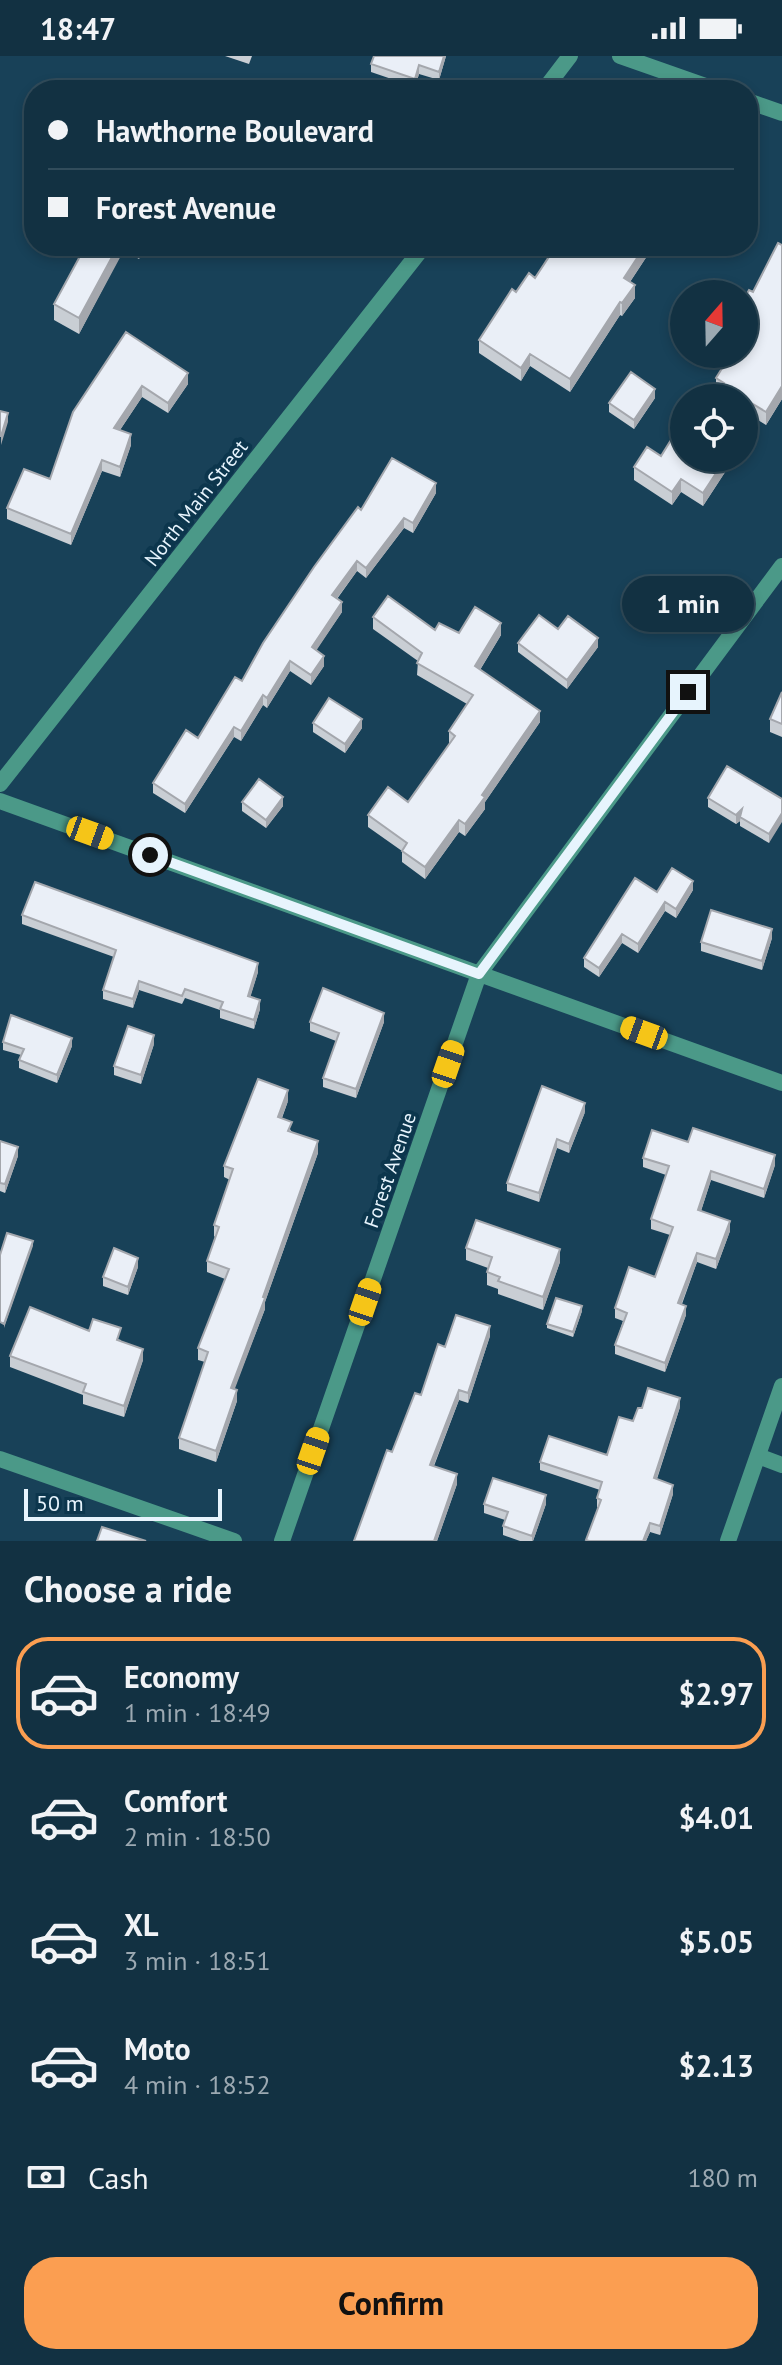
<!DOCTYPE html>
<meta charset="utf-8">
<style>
body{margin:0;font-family:"PT Sans",sans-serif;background:#1b3949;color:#f1f3f6;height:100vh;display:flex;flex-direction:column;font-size:30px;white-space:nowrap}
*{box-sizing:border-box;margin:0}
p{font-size:26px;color:#9ca9b2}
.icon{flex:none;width:44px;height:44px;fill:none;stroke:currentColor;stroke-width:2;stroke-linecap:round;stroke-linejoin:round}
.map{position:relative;height:1485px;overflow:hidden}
.sheet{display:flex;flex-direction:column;background:#123142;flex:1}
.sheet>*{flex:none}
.top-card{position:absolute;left:24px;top:24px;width:734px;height:176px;border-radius:32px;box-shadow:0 4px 12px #0003,0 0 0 2px #314c5b;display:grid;align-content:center;height:176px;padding:0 24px;background:#123142}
.needle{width:52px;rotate:20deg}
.tools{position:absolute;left:670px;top:224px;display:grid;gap:16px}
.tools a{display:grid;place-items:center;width:88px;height:88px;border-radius:50%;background:#123142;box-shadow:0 4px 12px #0003,0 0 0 2px #314c5b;font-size:40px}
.scale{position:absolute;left:24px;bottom:20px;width:198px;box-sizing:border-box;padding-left:8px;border:4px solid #e7f4fd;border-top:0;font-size:22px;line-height:28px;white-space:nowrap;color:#e7f4fd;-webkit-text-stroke:6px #0c364d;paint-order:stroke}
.end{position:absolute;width:36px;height:36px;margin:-18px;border:10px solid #e7f4fd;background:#111;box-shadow:0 0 0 4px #111}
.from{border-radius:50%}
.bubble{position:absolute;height:56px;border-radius:28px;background:#123142;box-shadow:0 4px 12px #0003,0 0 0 2px #314c5b;font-size:26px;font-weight:700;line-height:56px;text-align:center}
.car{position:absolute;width:24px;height:48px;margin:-24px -12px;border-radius:10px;box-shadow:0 0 6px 2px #0007;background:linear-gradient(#f5c518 24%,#345 0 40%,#f5c518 0 76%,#345 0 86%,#f5c518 0)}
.top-card b{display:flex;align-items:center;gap:28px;height:76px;font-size:30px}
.top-card b+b{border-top:2px solid #314c5b}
.top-card i{width:20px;height:20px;background:#f1f3f6}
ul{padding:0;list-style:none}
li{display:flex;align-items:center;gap:24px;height:112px;margin:0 16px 12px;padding:0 8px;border:4px solid transparent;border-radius:32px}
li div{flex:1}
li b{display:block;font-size:30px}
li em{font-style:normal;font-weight:700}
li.on{border-color:#fb9e51}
li>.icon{width:72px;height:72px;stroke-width:1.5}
h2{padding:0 24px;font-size:36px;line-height:96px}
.pay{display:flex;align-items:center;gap:20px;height:88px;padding:0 24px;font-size:30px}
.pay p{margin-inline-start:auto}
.primary-button{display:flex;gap:16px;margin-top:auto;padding:16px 24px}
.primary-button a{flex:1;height:92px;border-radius:32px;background:#fb9e51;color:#111;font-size:32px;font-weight:700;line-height:92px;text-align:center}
.status{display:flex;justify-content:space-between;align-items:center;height:56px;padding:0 40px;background:#123142;direction:ltr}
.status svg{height:22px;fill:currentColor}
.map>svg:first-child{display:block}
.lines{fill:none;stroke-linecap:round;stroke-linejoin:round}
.minor{stroke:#4b9988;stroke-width:16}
.tertiary{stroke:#4b9988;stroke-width:16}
.wall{fill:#c9ced4}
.shaded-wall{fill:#a4a7ad}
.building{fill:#eaeff7;stroke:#a4a7ad;stroke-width:2}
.route{stroke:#e7f4fd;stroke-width:10}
.labels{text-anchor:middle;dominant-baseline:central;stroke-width:8;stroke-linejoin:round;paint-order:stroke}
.street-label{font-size:20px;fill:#e7f4fd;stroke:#0c364d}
</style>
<div class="status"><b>18:47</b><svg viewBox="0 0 49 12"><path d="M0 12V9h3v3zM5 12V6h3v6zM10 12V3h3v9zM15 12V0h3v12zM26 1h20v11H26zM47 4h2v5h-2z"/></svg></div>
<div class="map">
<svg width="782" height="1485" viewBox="0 0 782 1485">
<rect width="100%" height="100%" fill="#184158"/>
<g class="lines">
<path class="minor" d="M 620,0 L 717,34
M 748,45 L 782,57
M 0,745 L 782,1027
M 758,1400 L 782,1409
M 0,1403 L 234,1485
M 282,1485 L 479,918 L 782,510
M 728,1485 L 782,1330"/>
<path class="tertiary" d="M 544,34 L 570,0
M 0,728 L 424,190"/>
</g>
<path class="wall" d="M 225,0 L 252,0 L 249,8 Z
M 374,0 L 446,0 L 439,24 L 419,18 L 415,31 L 371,16 L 371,8 Z
M 782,189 L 782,343 L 766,369 L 748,358 L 716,335 L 716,322 L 748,270 L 744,268 L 744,243 L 753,236 Z
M 81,190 L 145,190 L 139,203 L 123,194 L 79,278 L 54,264 L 54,248 L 81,199 Z
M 153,190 L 167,190 L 164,196 Z
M 651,190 L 651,194 L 630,226 L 635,242 L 622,260 L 620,259 L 570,336 L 530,310 L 521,325 L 479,297 L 479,284 L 516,236 L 535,222 Z
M 126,276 L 188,328 L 168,357 L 142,341 L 120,374 L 131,389 L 120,421 L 102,415 L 71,489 L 7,463 L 7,452 L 50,423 Z
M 655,342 L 634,373 L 609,356 L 609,347 Z
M 661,400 L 731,402 L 731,407 L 703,450 L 681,436 L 672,449 L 634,424 L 634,411 Z
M 436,437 L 413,477 L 404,472 L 366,522 L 357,515 L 337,543 L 342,556 L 316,594 L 324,610 L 311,629 L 290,615 L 267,652 L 263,649 L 241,685 L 234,681 L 185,757 L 153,737 L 153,727 L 198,682 L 242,625 L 361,454 Z
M 373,561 L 435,574 L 459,577 L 501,579 L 480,614 L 540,666 L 485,746 L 485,753 L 465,780 L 459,776 L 425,823 L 402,806 L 402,795 L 368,771 L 368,759 L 408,746 L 450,688 L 449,687 L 449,675 L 467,648 L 417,619 L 418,605 L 373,573 Z
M 558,573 L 598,591 L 567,633 L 518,596 L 518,587 Z
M 782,636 L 782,681 L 770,676 L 770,663 Z
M 313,667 L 362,672 L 345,697 L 313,676 Z
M 708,742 L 782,743 L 769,787 L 740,770 L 740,765 L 736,768 L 708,751 Z
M 242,746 L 283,750 L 266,772 L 242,755 Z
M 693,834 L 676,862 L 665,855 L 638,897 L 622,887 L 599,921 L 584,911 L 584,902 L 657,836 Z
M 22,859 L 258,916 L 250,941 L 260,953 L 254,973 L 220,962 L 220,954 L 185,942 L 182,948 L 139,934 L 133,952 L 103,943 L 103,934 L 114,901 L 22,868 Z
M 772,882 L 762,914 L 701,895 L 701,886 Z
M 310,966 L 384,966 L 356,1042 L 323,1031 L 323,1022 L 336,985 L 310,975 Z
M 3,986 L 72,990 L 57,1027 L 19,1012 L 19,1004 L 21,999 L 3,994 Z
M 154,988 L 141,1028 L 114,1019 L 114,1010 Z
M 288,1045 L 282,1062 L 292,1076 L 318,1097 L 265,1246 L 265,1253 L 234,1333 L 237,1345 L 216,1406 L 179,1393 L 179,1382 L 205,1306 L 198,1304 L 198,1292 L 225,1223 L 207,1216 L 207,1205 L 215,1181 L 214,1180 L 214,1169 L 230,1124 L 224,1121 L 224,1110 Z
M 585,1056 L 569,1097 L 557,1092 L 539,1146 L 507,1135 L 507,1127 Z
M 0,1085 L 18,1100 L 5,1137 L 0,1135 Z
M 688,1086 L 775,1109 L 764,1142 L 711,1124 L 701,1155 L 730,1175 L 716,1213 L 697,1206 L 682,1248 L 686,1259 L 665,1316 L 615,1298 L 615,1289 L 623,1265 L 615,1262 L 615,1252 L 655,1221 L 670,1179 L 651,1173 L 651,1163 L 666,1119 L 643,1111 L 643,1102 Z
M 466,1192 L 560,1206 L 543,1254 L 498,1238 L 498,1233 L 487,1229 L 487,1216 L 488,1212 L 466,1204 Z
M 138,1211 L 128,1239 L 103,1230 L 103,1221 Z
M 582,1255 L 573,1281 L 547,1272 L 547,1268 Z
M 89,1275 L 121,1284 L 121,1285 L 143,1304 L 124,1361 L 83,1348 L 83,1339 L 10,1311 L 10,1300 Z
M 490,1280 L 468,1347 L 459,1344 L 434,1410 L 457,1428 L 437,1485 L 354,1485 L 392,1396 L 445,1291 Z
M 680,1351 L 657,1423 L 673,1438 L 660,1479 L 650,1476 L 646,1485 L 586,1485 L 598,1451 L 597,1451 L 597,1442 L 600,1434 L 540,1414 L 540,1406 L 607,1399 Z
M 484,1448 L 546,1448 L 533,1485 L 520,1485 L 503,1479 L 503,1470 L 505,1464 L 484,1457 Z"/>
<path class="shaded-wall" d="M 444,0 L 446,0 L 439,24 L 439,16 Z
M 419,9 L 419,18 L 415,31 L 415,23 Z
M 118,190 L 123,190 L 123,196 L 79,278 L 79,262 Z
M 139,190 L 145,190 L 139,203 Z
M 645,190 L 651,190 L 651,194 L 624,235 L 624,222 Z
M 635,229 L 635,242 L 622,260 L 622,247 Z
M 620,246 L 620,259 L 570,336 L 570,323 Z
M 530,298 L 530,310 L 521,325 L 521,312 Z
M 188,317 L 188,328 L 168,357 L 168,347 Z
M 142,330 L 142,341 L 114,383 L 114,372 Z
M 782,330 L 782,343 L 766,369 L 766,356 Z
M 655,333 L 655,342 L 634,373 L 634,364 Z
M 748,345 L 748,358 L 744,364 L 744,351 Z
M 8,357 L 8,366 L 1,389 L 1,380 Z
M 131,378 L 131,389 L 120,421 L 120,411 Z
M 726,402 L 731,402 L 731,407 L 703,450 L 703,437 Z
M 102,404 L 102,415 L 71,489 L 71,478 Z
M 681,423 L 681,436 L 672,449 L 672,436 Z
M 436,427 L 436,437 L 413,477 L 413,467 Z
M 404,462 L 404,472 L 366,522 L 366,512 Z
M 357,505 L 357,515 L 332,549 L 332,539 Z
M 342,546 L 342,556 L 312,601 L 312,591 Z
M 501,567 L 501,579 L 475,622 L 475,610 Z
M 598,582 L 598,591 L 567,633 L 567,624 Z
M 324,600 L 324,610 L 311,629 L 311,619 Z
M 290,605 L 290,615 L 267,652 L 267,642 Z
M 263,639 L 263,649 L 241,685 L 241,675 Z
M 540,655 L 540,666 L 485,746 L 485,753 L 465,780 L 465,768 L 482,739 Z
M 362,663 L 362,672 L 345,697 L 345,688 Z
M 234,671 L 234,681 L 185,757 L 185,748 Z
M 283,741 L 283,750 L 266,772 L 266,764 Z
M 742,753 L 740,765 L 736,768 L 736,759 Z
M 782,757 L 782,766 L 769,787 L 769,778 Z
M 459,764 L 459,776 L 425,823 L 425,811 Z
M 693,825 L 693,834 L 676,862 L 676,853 Z
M 665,846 L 665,855 L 638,897 L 638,888 Z
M 772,873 L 772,882 L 762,914 L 762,905 Z
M 622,878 L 622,887 L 599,921 L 599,912 Z
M 258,907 L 258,916 L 248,949 L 248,940 Z
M 139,925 L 139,934 L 133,952 L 133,943 Z
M 260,944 L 260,953 L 254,973 L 254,964 Z
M 384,957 L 384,966 L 356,1042 L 356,1033 Z
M 154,979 L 154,988 L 141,1028 L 141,1019 Z
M 72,982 L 72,990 L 57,1027 L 57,1019 Z
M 288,1034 L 288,1045 L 278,1072 L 278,1061 Z
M 585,1047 L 585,1056 L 569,1097 L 569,1088 Z
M 557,1083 L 557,1092 L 539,1146 L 539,1137 Z
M 318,1085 L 318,1097 L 265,1246 L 265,1253 L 231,1343 L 231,1332 Z
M 18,1091 L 18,1100 L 5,1137 L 5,1128 Z
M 775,1099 L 775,1109 L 764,1142 L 764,1133 Z
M 711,1115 L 711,1124 L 698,1164 L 698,1154 Z
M 730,1165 L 730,1175 L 716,1213 L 716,1203 Z
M 33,1185 L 33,1190 L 4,1272 L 4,1268 Z
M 560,1193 L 560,1206 L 543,1254 L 543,1241 Z
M 697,1197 L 697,1206 L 678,1257 L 678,1247 Z
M 138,1202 L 138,1211 L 128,1239 L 128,1231 Z
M 582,1250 L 582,1255 L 573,1281 L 573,1276 Z
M 686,1250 L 686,1259 L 665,1316 L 665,1307 Z
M 490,1270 L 490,1280 L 468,1347 L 468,1337 Z
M 143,1293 L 143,1304 L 124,1361 L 124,1350 Z
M 237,1334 L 237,1345 L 216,1406 L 216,1395 Z
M 459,1334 L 459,1344 L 430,1419 L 430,1409 Z
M 680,1342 L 680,1351 L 654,1431 L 654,1422 Z
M 457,1418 L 457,1428 L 437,1485 L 434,1485 Z
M 673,1429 L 673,1438 L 660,1479 L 660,1470 Z
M 546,1439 L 546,1448 L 533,1485 L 532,1485 L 532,1480 Z
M 650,1467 L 650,1476 L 646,1485 L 643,1485 Z"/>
<path class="building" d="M 374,0 L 444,0 L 439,16 L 419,9 L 415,23 L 371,8 Z
M 95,25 L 111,34 L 90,34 Z
M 778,187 L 782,189 L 782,330 L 766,356 L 748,345 L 744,351 L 744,342 L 715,342 L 724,327 L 716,322 L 731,298 L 744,298 L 744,276 L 754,260 L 744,255 L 744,243 L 749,234 L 753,236 Z
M 83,190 L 118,190 L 79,262 L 54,248 L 85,191 Z
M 556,190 L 645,190 L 624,222 L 635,229 L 622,247 L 620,246 L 570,323 L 530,298 L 521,312 L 479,284 L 512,233 L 516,236 L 529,217 L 535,222 Z
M 126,276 L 188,317 L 168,347 L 142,330 L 114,372 L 131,378 L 120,411 L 102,404 L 71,478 L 7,452 L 24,413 L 50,423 L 73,356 Z
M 631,316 L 655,333 L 634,364 L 609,347 Z
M 0,355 L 8,357 L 1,380 L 0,380 Z
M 684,363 L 684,402 L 726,402 L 703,437 L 681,423 L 672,436 L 634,411 L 647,391 L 661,400 Z
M 392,402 L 436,427 L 413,467 L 404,462 L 366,512 L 357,505 L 332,539 L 342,546 L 312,591 L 324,600 L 311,619 L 290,605 L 267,642 L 263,639 L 241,675 L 234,671 L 185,748 L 153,727 L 186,674 L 198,682 L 235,621 L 242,625 L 263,587 L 314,511 L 358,451 L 361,454 Z
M 388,540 L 435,574 L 439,567 L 459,577 L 475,551 L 501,567 L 475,610 L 540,655 L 482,739 L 485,741 L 465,768 L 459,764 L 425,811 L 402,795 L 407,787 L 368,759 L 388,731 L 408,746 L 455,680 L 449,675 L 473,639 L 417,607 L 422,597 L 373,561 Z
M 539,559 L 558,573 L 568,560 L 598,582 L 567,624 L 518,587 Z
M 782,636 L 782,668 L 770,663 Z
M 329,642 L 362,663 L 345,688 L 313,667 Z
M 727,710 L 782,743 L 782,757 L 769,778 L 740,761 L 742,753 L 736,759 L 708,742 Z
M 259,723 L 283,741 L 266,764 L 242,746 Z
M 672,812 L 693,825 L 676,853 L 665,846 L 638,888 L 622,878 L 599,912 L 584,902 L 635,822 L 657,836 Z
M 35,826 L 258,907 L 248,940 L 260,944 L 254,964 L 220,953 L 223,946 L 185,933 L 182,940 L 139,925 L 133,943 L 103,934 L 116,894 L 22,859 Z
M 711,854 L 772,873 L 762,905 L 701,886 Z
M 323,932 L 384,957 L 356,1033 L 323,1022 L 339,977 L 310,966 Z
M 11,959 L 72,982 L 57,1019 L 19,1004 L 24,993 L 3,986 Z
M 128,970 L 154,979 L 141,1019 L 114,1010 Z
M 258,1023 L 288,1034 L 278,1061 L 292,1066 L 288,1075 L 318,1085 L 263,1241 L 265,1242 L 231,1332 L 237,1334 L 216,1395 L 179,1382 L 208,1296 L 198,1292 L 229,1213 L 207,1205 L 219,1171 L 214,1169 L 233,1113 L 224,1110 Z
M 542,1030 L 585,1047 L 569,1088 L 557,1083 L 539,1137 L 507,1127 Z
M 693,1072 L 775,1099 L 764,1133 L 711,1115 L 698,1154 L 730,1165 L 716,1203 L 697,1197 L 678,1247 L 686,1250 L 665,1307 L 615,1289 L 627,1257 L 615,1252 L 629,1211 L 655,1221 L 673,1171 L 651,1163 L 669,1110 L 643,1102 L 652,1074 L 688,1086 Z
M 0,1085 L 18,1091 L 5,1128 L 0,1127 Z
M 476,1164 L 560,1193 L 543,1241 L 498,1225 L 500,1221 L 487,1216 L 492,1201 L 466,1192 Z
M 7,1177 L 33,1185 L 4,1268 L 0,1266 L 0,1199 Z
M 114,1192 L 138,1202 L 128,1231 L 103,1221 Z
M 556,1242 L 582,1250 L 573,1276 L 547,1268 Z
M 30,1251 L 89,1275 L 93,1263 L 121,1272 L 117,1284 L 143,1293 L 124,1350 L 83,1336 L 86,1328 L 10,1300 Z
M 456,1259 L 490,1270 L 468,1337 L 459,1334 L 430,1409 L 457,1418 L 434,1485 L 354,1485 L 387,1394 L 392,1396 L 415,1337 L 421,1339 L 438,1288 L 445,1291 Z
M 648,1332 L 680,1342 L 654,1422 L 673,1429 L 660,1470 L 650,1467 L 643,1485 L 589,1485 L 586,1484 L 601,1444 L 597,1442 L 602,1426 L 540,1406 L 549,1380 L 607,1399 L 619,1361 L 633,1365 L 638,1352 L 642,1352 Z
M 493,1422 L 546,1439 L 532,1480 L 503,1470 L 508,1456 L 484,1448 Z
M 102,1471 L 146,1485 L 97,1485 Z"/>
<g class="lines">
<path class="route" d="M 150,799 L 479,918 L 688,636"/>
</g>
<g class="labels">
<g class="street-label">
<text transform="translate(196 447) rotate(-52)">North Main Street</text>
<text transform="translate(390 1114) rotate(-71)">Forest Avenue</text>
</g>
</g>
</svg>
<div class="tools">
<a><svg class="needle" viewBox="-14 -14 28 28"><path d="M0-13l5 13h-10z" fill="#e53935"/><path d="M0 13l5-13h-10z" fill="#9ca9b2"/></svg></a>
<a><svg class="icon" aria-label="locate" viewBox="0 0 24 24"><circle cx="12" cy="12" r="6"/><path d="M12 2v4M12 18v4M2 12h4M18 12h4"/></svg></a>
</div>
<div class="scale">50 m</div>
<i class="end from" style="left:150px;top:799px"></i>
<i class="end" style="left:688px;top:636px"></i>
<div class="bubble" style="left:622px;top:520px;width:132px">1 min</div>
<i class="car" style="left:90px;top:777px;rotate:110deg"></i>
<i class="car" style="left:644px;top:977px;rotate:290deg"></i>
<i class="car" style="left:448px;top:1008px;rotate:19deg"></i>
<i class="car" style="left:365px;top:1246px;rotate:19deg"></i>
<i class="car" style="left:313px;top:1395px;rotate:19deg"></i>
<div class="top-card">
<b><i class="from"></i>Hawthorne Boulevard</b>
<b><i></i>Forest Avenue</b>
</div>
</div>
<section class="sheet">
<h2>Choose a ride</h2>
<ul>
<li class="on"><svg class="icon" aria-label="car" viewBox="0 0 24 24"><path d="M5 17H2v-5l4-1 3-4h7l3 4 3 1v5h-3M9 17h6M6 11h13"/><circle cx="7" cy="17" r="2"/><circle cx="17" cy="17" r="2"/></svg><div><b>Economy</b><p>1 min · 18:49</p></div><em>$2.97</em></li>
<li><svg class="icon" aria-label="car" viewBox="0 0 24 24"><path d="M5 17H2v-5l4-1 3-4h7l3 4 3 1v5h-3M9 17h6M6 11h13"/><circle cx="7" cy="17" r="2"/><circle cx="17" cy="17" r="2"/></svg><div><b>Comfort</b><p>2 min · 18:50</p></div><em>$4.01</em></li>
<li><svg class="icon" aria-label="car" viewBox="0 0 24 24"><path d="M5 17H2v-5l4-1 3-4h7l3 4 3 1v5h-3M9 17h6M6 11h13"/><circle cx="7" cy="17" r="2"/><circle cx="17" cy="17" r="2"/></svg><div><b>XL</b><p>3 min · 18:51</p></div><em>$5.05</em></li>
<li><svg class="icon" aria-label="car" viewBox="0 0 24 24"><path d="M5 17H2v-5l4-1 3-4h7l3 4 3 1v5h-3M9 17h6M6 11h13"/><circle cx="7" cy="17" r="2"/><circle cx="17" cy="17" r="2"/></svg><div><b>Moto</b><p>4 min · 18:52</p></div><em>$2.13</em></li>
</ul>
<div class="pay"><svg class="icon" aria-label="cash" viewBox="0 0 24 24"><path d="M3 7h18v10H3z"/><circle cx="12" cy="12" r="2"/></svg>Cash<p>180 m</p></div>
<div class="primary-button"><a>Confirm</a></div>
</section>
